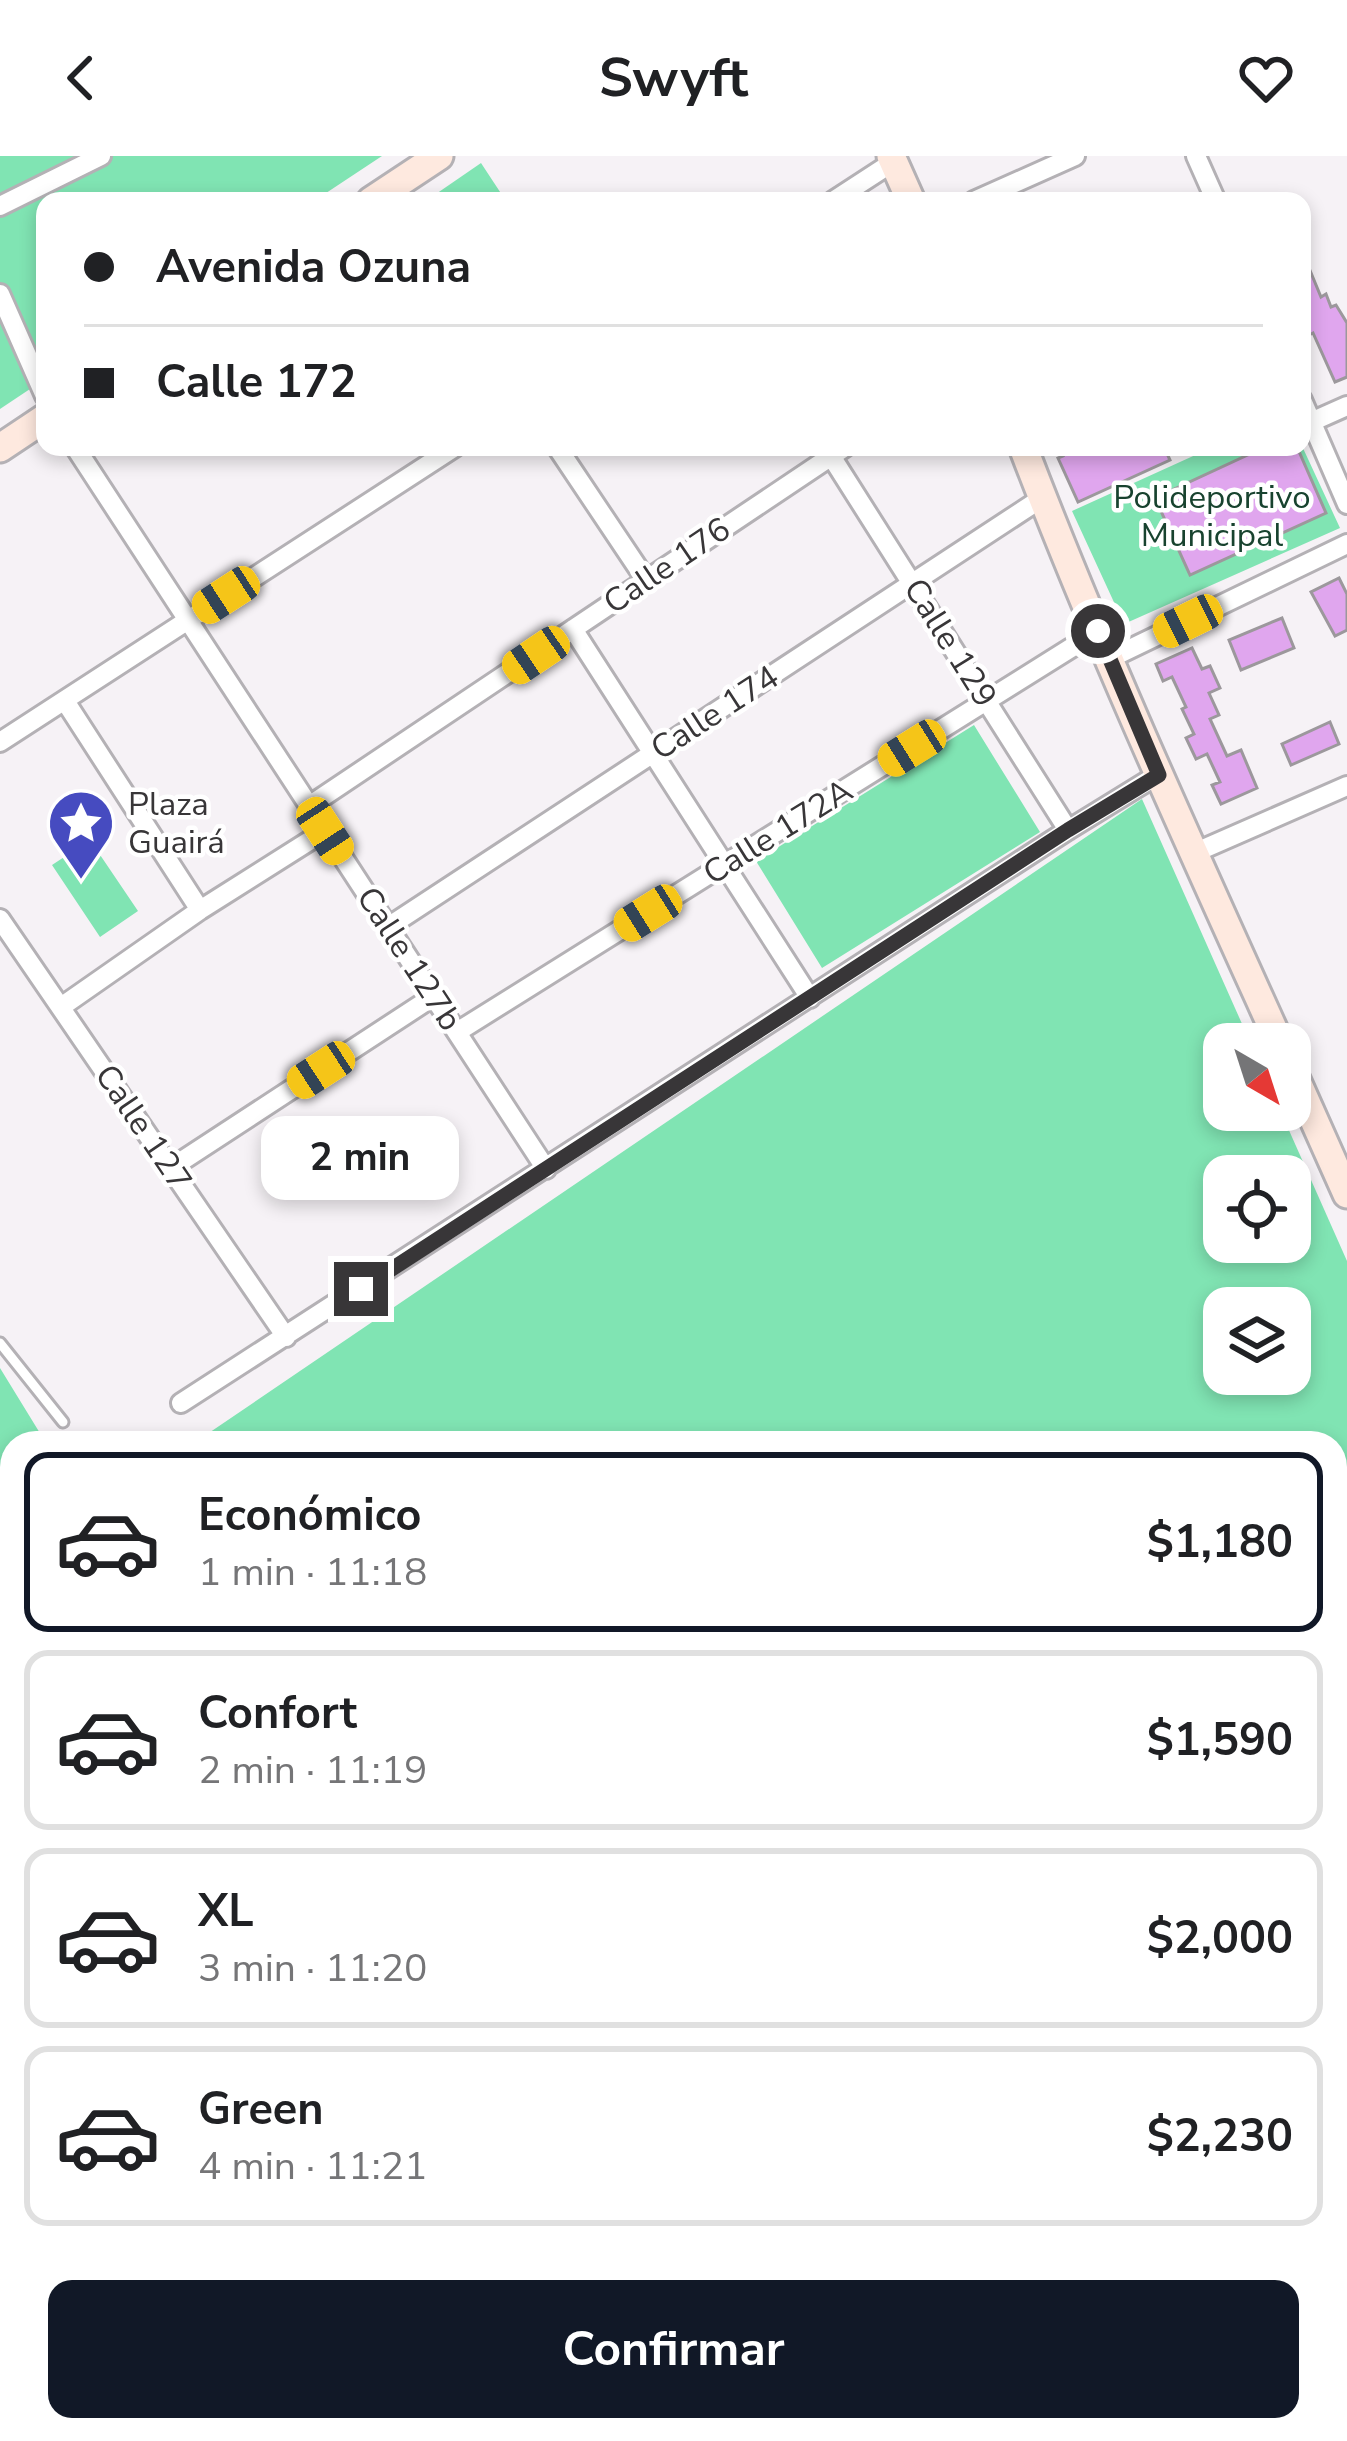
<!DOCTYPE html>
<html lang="es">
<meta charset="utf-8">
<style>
body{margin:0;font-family:"Nunito Sans",sans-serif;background:#f6f6f6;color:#202124;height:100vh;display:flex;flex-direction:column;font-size:45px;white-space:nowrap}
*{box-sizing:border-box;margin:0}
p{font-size:39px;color:#757577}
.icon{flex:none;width:66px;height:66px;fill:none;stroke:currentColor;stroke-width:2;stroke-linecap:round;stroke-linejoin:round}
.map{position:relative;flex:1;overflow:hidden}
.sheet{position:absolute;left:0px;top:1275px;width:1347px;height:1011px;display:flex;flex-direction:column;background:#fff;border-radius:36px 36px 0 0;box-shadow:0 6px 18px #0003}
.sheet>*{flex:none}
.top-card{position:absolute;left:36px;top:36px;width:1275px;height:264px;border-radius:24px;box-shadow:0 6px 18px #0003;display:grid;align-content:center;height:264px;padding:0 48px;background:#fff}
.needle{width:78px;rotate:141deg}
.controls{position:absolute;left:1203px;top:867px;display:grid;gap:24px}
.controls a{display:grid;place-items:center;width:108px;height:108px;border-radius:24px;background:#fff;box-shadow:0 6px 18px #0003;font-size:60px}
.end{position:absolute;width:54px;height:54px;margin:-27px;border:15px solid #383638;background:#fff;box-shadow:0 0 0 6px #fff}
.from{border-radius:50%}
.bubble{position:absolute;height:84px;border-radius:24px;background:#fff;box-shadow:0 6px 18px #0003;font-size:39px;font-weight:700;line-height:84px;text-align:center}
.car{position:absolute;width:36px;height:72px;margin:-36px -18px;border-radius:15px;box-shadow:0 0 9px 3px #0007;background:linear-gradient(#f5c518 24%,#345 0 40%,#f5c518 0 76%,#345 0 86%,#f5c518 0)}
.top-card b{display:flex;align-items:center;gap:42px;height:114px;font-size:45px}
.top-card b+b{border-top:3px solid #e0e0e0}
.top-card i{width:30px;height:30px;background:#202124}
ul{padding:21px 0 0;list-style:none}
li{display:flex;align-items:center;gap:36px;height:180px;margin:0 24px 18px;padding:0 24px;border:6px solid #e0e0e0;border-radius:24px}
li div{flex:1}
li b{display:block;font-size:45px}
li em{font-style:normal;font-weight:700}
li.active{border-color:#111827}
li>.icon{width:108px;height:108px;stroke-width:1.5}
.cta{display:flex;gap:24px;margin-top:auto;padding:24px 48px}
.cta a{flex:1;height:138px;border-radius:24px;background:#111827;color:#fff;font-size:48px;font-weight:700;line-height:138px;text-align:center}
header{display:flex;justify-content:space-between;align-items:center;height:156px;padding:0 48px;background:#fff;font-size:54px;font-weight:700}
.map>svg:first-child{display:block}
.green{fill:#80e4b3;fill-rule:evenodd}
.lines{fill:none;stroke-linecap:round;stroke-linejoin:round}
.stream{stroke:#4cacb0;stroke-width:6}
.building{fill:#e0a6ee;stroke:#9c989c;stroke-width:3}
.service-casing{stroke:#b4b1b5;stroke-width:15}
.minor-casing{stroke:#b4b1b5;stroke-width:24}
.secondary-casing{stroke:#b4b1b5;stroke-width:33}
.service{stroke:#fff;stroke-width:9}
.minor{stroke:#fff;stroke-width:18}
.secondary{stroke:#fee9df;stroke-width:27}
.route{stroke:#383638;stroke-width:15}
.labels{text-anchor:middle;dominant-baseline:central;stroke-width:9;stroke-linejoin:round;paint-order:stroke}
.park-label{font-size:33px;fill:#18432f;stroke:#fff}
.street-label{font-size:33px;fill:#383638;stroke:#fff}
.poi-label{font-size:33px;fill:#383638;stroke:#fff;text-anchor:start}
</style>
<header><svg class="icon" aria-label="back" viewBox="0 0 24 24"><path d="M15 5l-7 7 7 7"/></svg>Swyft<svg class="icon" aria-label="heart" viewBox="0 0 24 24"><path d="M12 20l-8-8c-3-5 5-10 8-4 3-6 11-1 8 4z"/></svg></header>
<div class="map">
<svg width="1347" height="2285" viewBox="0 0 1347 2285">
<rect width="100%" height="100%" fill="#f6f2f6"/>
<path class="green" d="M 0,0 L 382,0 L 314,45 L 45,45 L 45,223 L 0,253 Z
M 481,7 L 506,45 L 430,45 L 433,40 Z
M 1302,290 L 1340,372 L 1124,468 L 1072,355 L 1213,291 Z
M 974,569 L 1040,676 L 822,812 L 756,705 Z
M 1142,643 L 1251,888 L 1224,888 L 1224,954 L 1280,954 L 1347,1105 L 1347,2285 L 302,2285 L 294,2274 L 1335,2274 L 1335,1287 L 194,1287 ZM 1224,1020 L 1290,1020 L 1290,1086 L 1224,1086 ZM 1224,1152 L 1290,1152 L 1290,1218 L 1224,1218 Z
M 90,684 L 138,755 L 100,781 L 52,709 Z
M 0,1212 L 46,1287 L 12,1287 L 12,1869 L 0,1851 Z"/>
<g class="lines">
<path class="stream" d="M 0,1578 L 12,1583
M 959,2274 L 964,2285"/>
</g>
<path class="building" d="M 1302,95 L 1321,141 L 1326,138 L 1331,151 L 1336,149 L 1347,167 L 1347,221 L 1335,226 L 1313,177 L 1309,179 L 1302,162 Z
M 1059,291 L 1164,291 L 1170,304 L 1078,346 L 1058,302 L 1063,300 Z
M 1265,291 L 1297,291 L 1326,357 L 1190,419 L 1155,342 Z
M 1339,422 L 1347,438 L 1347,474 L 1335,480 L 1311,436 Z
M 1282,462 L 1294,492 L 1241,514 L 1229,484 Z
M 1192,492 L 1202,513 L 1210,510 L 1220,532 L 1209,537 L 1219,559 L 1210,563 L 1227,600 L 1241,594 L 1257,632 L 1221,648 L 1212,629 L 1220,626 L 1207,598 L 1196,603 L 1186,582 L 1194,578 L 1182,553 L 1186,551 L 1172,521 L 1163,525 L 1156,508 Z
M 1330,566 L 1339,588 L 1291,609 L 1282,588 Z"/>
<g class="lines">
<g class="service-casing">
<path id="service" d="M 0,1187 L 63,1266"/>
</g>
<g class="minor-casing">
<path id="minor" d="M 1196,0 L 1216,45
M 833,45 L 893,6
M 974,45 L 1075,0
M 0,50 L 101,0
M 0,138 L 45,240
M 1302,244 L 1347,348
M 1311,266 L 1347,250
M 75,291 L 546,1013
M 557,291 L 646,424
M 831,300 L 1068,674
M 573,473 L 810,842
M 1109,503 L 1347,388
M 65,545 L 200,754
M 0,586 L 455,291
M 309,650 L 845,291
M 1194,697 L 1347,630
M 0,763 L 286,1181
M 388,771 L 1042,342
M 61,851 L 200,754 L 325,675
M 457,876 L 1098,475
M 171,1012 L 434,840
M 181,1247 L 1068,674 L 1159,618
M 0,2099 L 12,2118
M 0,2216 L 12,2209"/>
</g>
<g class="secondary-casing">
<path id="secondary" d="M 891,0 L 911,45
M 371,45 L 439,0
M 1023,291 C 1100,493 1191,691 1280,888
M 0,292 L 45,262
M 1290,910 L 1347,1038"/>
</g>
<use href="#service" class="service"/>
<use href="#minor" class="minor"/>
<use href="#secondary" class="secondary"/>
</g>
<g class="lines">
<path class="route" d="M 361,1133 L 1068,674 L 1159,619 L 1098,475"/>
</g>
<defs>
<g id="sight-pin" transform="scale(3.45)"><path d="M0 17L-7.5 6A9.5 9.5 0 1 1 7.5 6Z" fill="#464bc0" stroke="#fff"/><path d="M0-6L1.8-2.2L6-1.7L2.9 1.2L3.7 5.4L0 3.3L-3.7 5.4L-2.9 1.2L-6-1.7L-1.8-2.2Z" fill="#fff"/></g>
</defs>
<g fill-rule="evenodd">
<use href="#sight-pin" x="81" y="667"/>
</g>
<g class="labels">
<g class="park-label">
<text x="1212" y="341">Polideportivo<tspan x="1212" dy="38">Municipal</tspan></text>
</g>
<g class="street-label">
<text transform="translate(667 410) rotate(-34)">Calle 176</text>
<text transform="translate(950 487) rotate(58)">Calle 129</text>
<text transform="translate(715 557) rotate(-33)">Calle 174</text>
<text transform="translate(778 676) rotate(-32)">Calle 172A</text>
<text transform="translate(409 803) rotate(57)">Calle 127b</text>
<text transform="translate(143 972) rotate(56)">Calle 127</text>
</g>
<g class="poi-label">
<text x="128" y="648">Plaza<tspan x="128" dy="38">Guairá</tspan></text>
</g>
</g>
</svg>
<div class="controls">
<a><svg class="needle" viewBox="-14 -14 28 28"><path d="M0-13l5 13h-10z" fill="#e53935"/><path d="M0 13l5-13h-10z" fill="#757577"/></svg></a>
<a><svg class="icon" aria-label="locate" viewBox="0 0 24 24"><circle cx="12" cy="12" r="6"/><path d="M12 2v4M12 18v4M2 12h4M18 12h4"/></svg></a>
<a><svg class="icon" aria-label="layers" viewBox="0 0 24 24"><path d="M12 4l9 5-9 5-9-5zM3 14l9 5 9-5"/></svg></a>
</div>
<i class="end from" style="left:1098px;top:475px"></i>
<i class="end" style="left:361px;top:1133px"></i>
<div class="bubble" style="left:261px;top:960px;width:198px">2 min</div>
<i class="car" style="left:226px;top:439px;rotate:237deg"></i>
<i class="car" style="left:1188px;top:465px;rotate:244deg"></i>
<i class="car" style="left:536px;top:499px;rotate:236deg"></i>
<i class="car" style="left:912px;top:592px;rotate:238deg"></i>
<i class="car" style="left:325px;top:675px;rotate:147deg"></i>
<i class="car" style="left:648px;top:757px;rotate:238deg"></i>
<i class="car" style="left:321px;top:914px;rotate:237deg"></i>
<div class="top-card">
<b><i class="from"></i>Avenida Ozuna</b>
<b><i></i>Calle 172</b>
</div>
<section class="sheet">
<ul>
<li class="active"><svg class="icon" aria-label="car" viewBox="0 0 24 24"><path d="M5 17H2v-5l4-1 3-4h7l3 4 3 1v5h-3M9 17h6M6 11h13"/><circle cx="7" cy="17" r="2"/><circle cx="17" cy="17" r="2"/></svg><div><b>Económico</b><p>1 min · 11:18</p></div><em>$1,180</em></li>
<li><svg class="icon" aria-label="car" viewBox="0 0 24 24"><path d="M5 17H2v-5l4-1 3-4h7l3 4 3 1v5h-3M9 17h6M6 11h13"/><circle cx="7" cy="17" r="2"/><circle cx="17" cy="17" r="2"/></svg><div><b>Confort</b><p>2 min · 11:19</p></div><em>$1,590</em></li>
<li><svg class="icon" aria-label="car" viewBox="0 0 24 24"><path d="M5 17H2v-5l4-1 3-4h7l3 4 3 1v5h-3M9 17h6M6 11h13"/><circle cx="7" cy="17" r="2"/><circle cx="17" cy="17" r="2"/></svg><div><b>XL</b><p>3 min · 11:20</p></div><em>$2,000</em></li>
<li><svg class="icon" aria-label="car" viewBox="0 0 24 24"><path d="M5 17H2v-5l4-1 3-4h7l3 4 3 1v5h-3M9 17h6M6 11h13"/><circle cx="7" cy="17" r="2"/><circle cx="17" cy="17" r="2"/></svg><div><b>Green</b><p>4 min · 11:21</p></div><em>$2,230</em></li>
</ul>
<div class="cta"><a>Confirmar</a></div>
</section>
</div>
